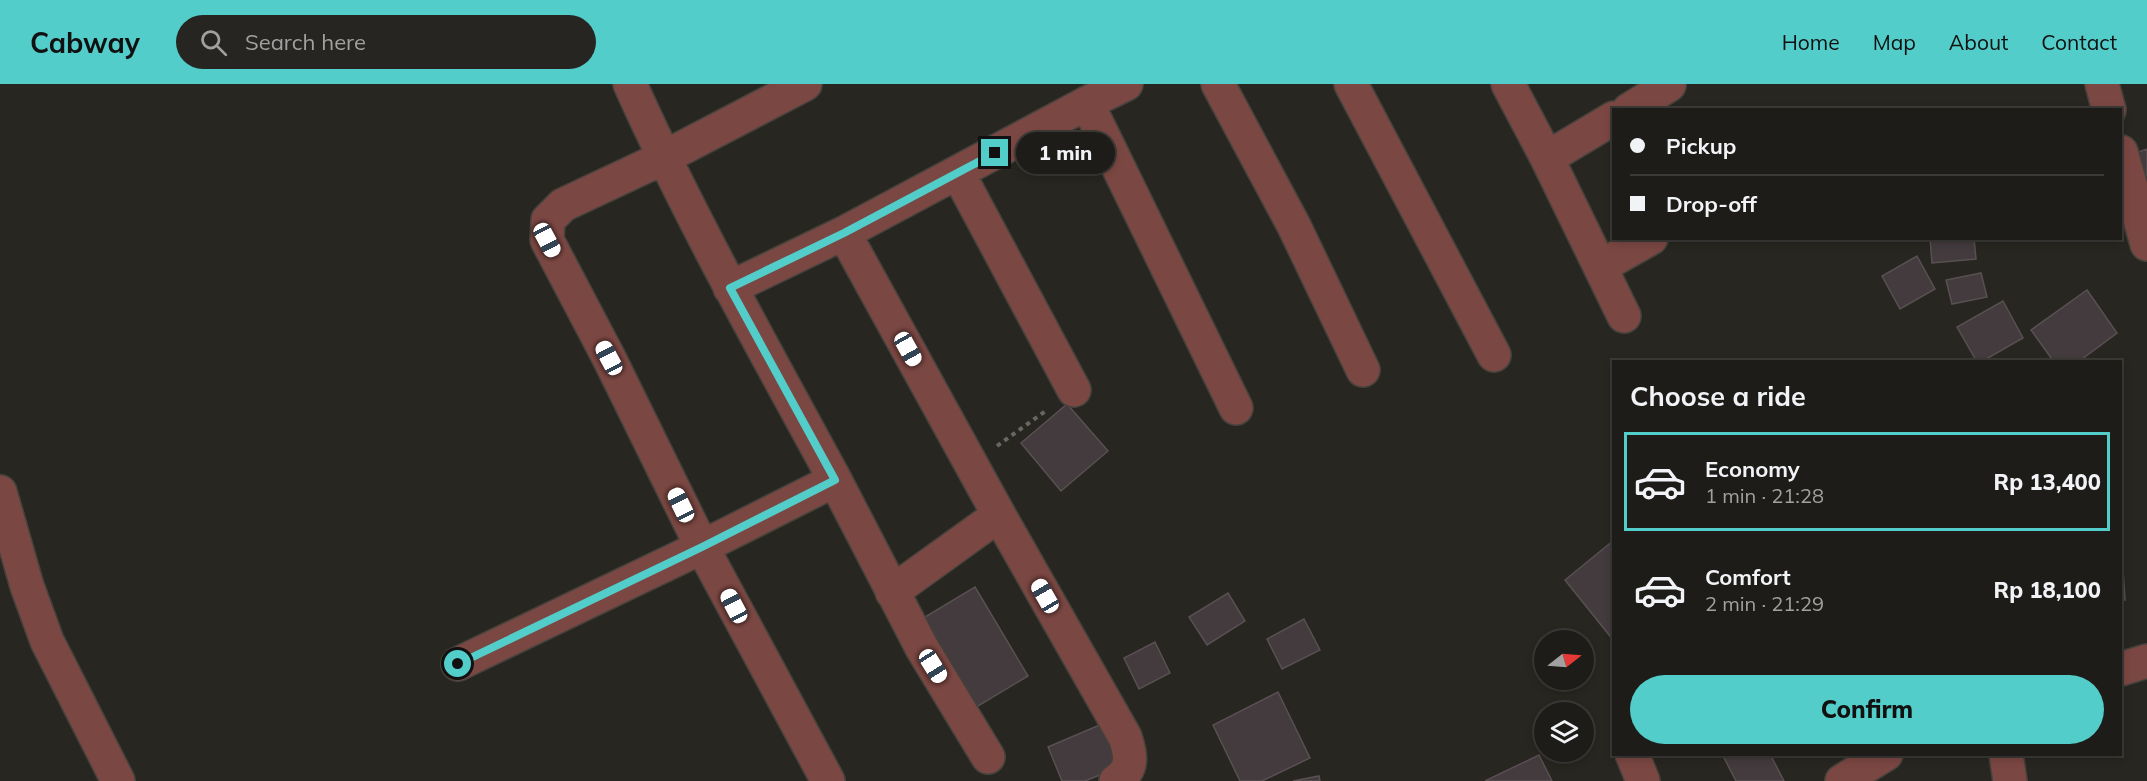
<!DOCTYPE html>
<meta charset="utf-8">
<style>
body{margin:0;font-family:Mulish,sans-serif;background:#262521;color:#f1f3f6;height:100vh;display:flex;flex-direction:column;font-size:22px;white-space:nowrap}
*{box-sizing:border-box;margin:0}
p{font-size:20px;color:#a1a1a2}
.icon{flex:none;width:33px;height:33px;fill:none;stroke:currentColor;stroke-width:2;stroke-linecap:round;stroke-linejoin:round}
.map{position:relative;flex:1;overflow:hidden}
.panel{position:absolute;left:1612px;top:276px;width:510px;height:396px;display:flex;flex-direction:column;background:#1e1c18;border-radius:0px;box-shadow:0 3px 9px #0003,0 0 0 2px #3c3a37}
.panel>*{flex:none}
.hud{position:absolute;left:1612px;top:24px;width:510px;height:132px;border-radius:0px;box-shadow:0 3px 9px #0003,0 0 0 2px #3c3a37;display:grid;align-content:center;height:132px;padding:0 18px;background:#1e1c18}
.needle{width:39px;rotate:73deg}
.tools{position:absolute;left:1534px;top:546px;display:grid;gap:12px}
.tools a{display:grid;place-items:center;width:60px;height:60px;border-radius:50%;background:#1e1c18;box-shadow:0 3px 9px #0003,0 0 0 2px #3c3a37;font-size:30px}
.end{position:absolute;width:27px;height:27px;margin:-14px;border:8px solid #53cdca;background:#111;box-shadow:0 0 0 3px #111}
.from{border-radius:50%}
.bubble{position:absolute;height:42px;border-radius:21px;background:#1e1c18;box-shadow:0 3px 9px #0003,0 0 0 2px #3c3a37;font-size:20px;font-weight:800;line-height:42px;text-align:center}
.car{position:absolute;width:18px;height:36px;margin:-18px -9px;border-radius:8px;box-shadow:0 0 4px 2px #0007;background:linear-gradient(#fff 24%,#345 0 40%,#fff 0 76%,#345 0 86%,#fff 0)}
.hud b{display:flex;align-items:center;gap:21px;height:57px;font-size:22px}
.hud b+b{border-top:2px solid #3c3a37}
.hud i{width:15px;height:15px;background:#f1f3f6}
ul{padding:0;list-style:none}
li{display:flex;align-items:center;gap:18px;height:99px;margin:0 12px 9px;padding:0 6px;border:3px solid transparent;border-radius:0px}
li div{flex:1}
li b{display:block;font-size:22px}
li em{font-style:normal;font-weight:800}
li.selected{border-color:#53cdca}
li>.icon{width:54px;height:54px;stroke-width:1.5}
h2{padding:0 18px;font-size:27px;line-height:72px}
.cta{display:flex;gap:12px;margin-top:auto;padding:12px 18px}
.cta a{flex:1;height:69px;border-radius:36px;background:#53cdca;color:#111;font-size:24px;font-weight:800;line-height:69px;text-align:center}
header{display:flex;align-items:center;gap:36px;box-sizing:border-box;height:84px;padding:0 30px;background:#53cdca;color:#111}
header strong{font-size:28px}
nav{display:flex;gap:33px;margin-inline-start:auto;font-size:21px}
.search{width:420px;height:54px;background:#262521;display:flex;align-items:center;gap:15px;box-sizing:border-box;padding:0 21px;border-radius:33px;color:#a1a1a2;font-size:22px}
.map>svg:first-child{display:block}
.building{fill:#433b3e;stroke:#585052;stroke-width:1.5}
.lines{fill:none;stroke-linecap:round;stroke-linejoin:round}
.minor-casing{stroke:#44423c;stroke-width:36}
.path{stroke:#696761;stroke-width:4;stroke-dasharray:4.5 4.5;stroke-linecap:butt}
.minor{stroke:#7b4742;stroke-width:33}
.route{stroke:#53cdca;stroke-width:8}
</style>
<header>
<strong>Cabway</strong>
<div class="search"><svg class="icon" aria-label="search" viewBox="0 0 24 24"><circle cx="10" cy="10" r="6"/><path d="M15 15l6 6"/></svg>Search here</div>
<nav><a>Home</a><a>Map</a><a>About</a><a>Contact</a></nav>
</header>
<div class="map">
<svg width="2147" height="697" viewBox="0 0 2147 697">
<rect width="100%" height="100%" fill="#282620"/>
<path class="building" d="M 2147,65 L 2147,110 L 2130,71 Z
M 1930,154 L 1974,154 L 1976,175 L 1932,179 Z
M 1917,172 L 1935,205 L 1900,225 L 1882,192 Z
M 1981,189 L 1987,213 L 1952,220 L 1946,196 Z
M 2087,206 L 2117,249 L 2078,278 L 2054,278 L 2031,246 Z
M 2003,217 L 2023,254 L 1981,278 L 1977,278 L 1957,243 Z
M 1067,320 L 1108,367 L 1061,407 L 1021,359 Z
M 2121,453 L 2125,516 L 2121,516 Z
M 1614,456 L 1614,557 L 1565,496 Z
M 975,503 L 1028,592 L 973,625 L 920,536 Z
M 1228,509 L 1245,537 L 1207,561 L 1189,533 Z
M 1304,535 L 1320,566 L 1282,585 L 1267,555 Z
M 1155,558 L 1170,589 L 1139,605 L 1124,574 Z
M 1278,608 L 1310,674 L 1262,697 L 1240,697 L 1213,641 Z
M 1102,640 L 1120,683 L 1085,697 L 1062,697 L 1048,663 Z
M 1722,670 L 1770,670 L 1784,697 L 1736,697 Z
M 1539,671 L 1552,697 L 1485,697 Z
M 1319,692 L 1320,697 L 1293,697 Z"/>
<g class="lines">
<g class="minor-casing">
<path id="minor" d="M 630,0 C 691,136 764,265 835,396 L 702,463 L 828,697
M 1218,0 L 1294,142 L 1363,286
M 1351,0 L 1494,271
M 1508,0 L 1547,74 L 1624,232
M 2102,0 L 2109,26
M 1087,19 L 1236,324
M 1629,26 L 1669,1
M 2121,68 L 2147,160
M 1547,74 L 1614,34
M 958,89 L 1074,306
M 844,149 L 999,431 L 892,508
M 1600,183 L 1651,154
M 730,204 L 844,149 L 1087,19 L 1126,0
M 835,396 L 922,564 L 988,673
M 0,408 L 27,502 L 47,557 L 118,697
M 999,431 L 1125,653 C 1131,671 1134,685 1116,697
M 458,580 L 702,463 L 609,274 L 547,156 L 548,136 L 563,121 L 663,74 L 805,0
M 2121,585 L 2147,577
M 1632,670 L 1643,697
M 2006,670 L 2010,697
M 1842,697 L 1886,670"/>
</g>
<path class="path" d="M 997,362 L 1047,326"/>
<use href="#minor" class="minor"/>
</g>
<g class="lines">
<path class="route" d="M 458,580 L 702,463 L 835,396 L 730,204 L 844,149 L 995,69"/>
</g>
</svg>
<div class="tools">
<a><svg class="needle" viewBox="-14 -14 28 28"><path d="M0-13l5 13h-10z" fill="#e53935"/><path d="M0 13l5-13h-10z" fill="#a1a1a2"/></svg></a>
<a><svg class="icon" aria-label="layers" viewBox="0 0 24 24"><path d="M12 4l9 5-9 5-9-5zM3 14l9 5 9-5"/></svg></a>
</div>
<i class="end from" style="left:458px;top:580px"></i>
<i class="end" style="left:995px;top:69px"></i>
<div class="bubble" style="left:1016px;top:48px;width:99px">1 min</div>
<i class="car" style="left:547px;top:156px;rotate:152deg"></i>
<i class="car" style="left:908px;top:265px;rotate:151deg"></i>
<i class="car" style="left:609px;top:274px;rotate:332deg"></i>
<i class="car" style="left:681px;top:421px;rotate:334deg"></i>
<i class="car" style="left:1045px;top:512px;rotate:330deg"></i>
<i class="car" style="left:734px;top:522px;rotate:332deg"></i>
<i class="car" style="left:933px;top:582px;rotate:148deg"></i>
<div class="hud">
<b><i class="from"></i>Pickup</b>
<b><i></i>Drop-off</b>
</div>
<section class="panel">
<h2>Choose a ride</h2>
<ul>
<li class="selected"><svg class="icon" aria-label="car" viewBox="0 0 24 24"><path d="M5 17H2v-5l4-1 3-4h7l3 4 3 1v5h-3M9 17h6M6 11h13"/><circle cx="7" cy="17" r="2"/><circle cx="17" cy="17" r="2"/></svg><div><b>Economy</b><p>1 min · 21:28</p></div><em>Rp 13,400</em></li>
<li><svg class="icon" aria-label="car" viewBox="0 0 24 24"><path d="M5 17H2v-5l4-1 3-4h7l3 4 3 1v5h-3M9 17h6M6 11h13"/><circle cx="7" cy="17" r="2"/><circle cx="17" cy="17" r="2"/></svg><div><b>Comfort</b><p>2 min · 21:29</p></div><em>Rp 18,100</em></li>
</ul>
<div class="cta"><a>Confirm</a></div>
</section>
</div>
